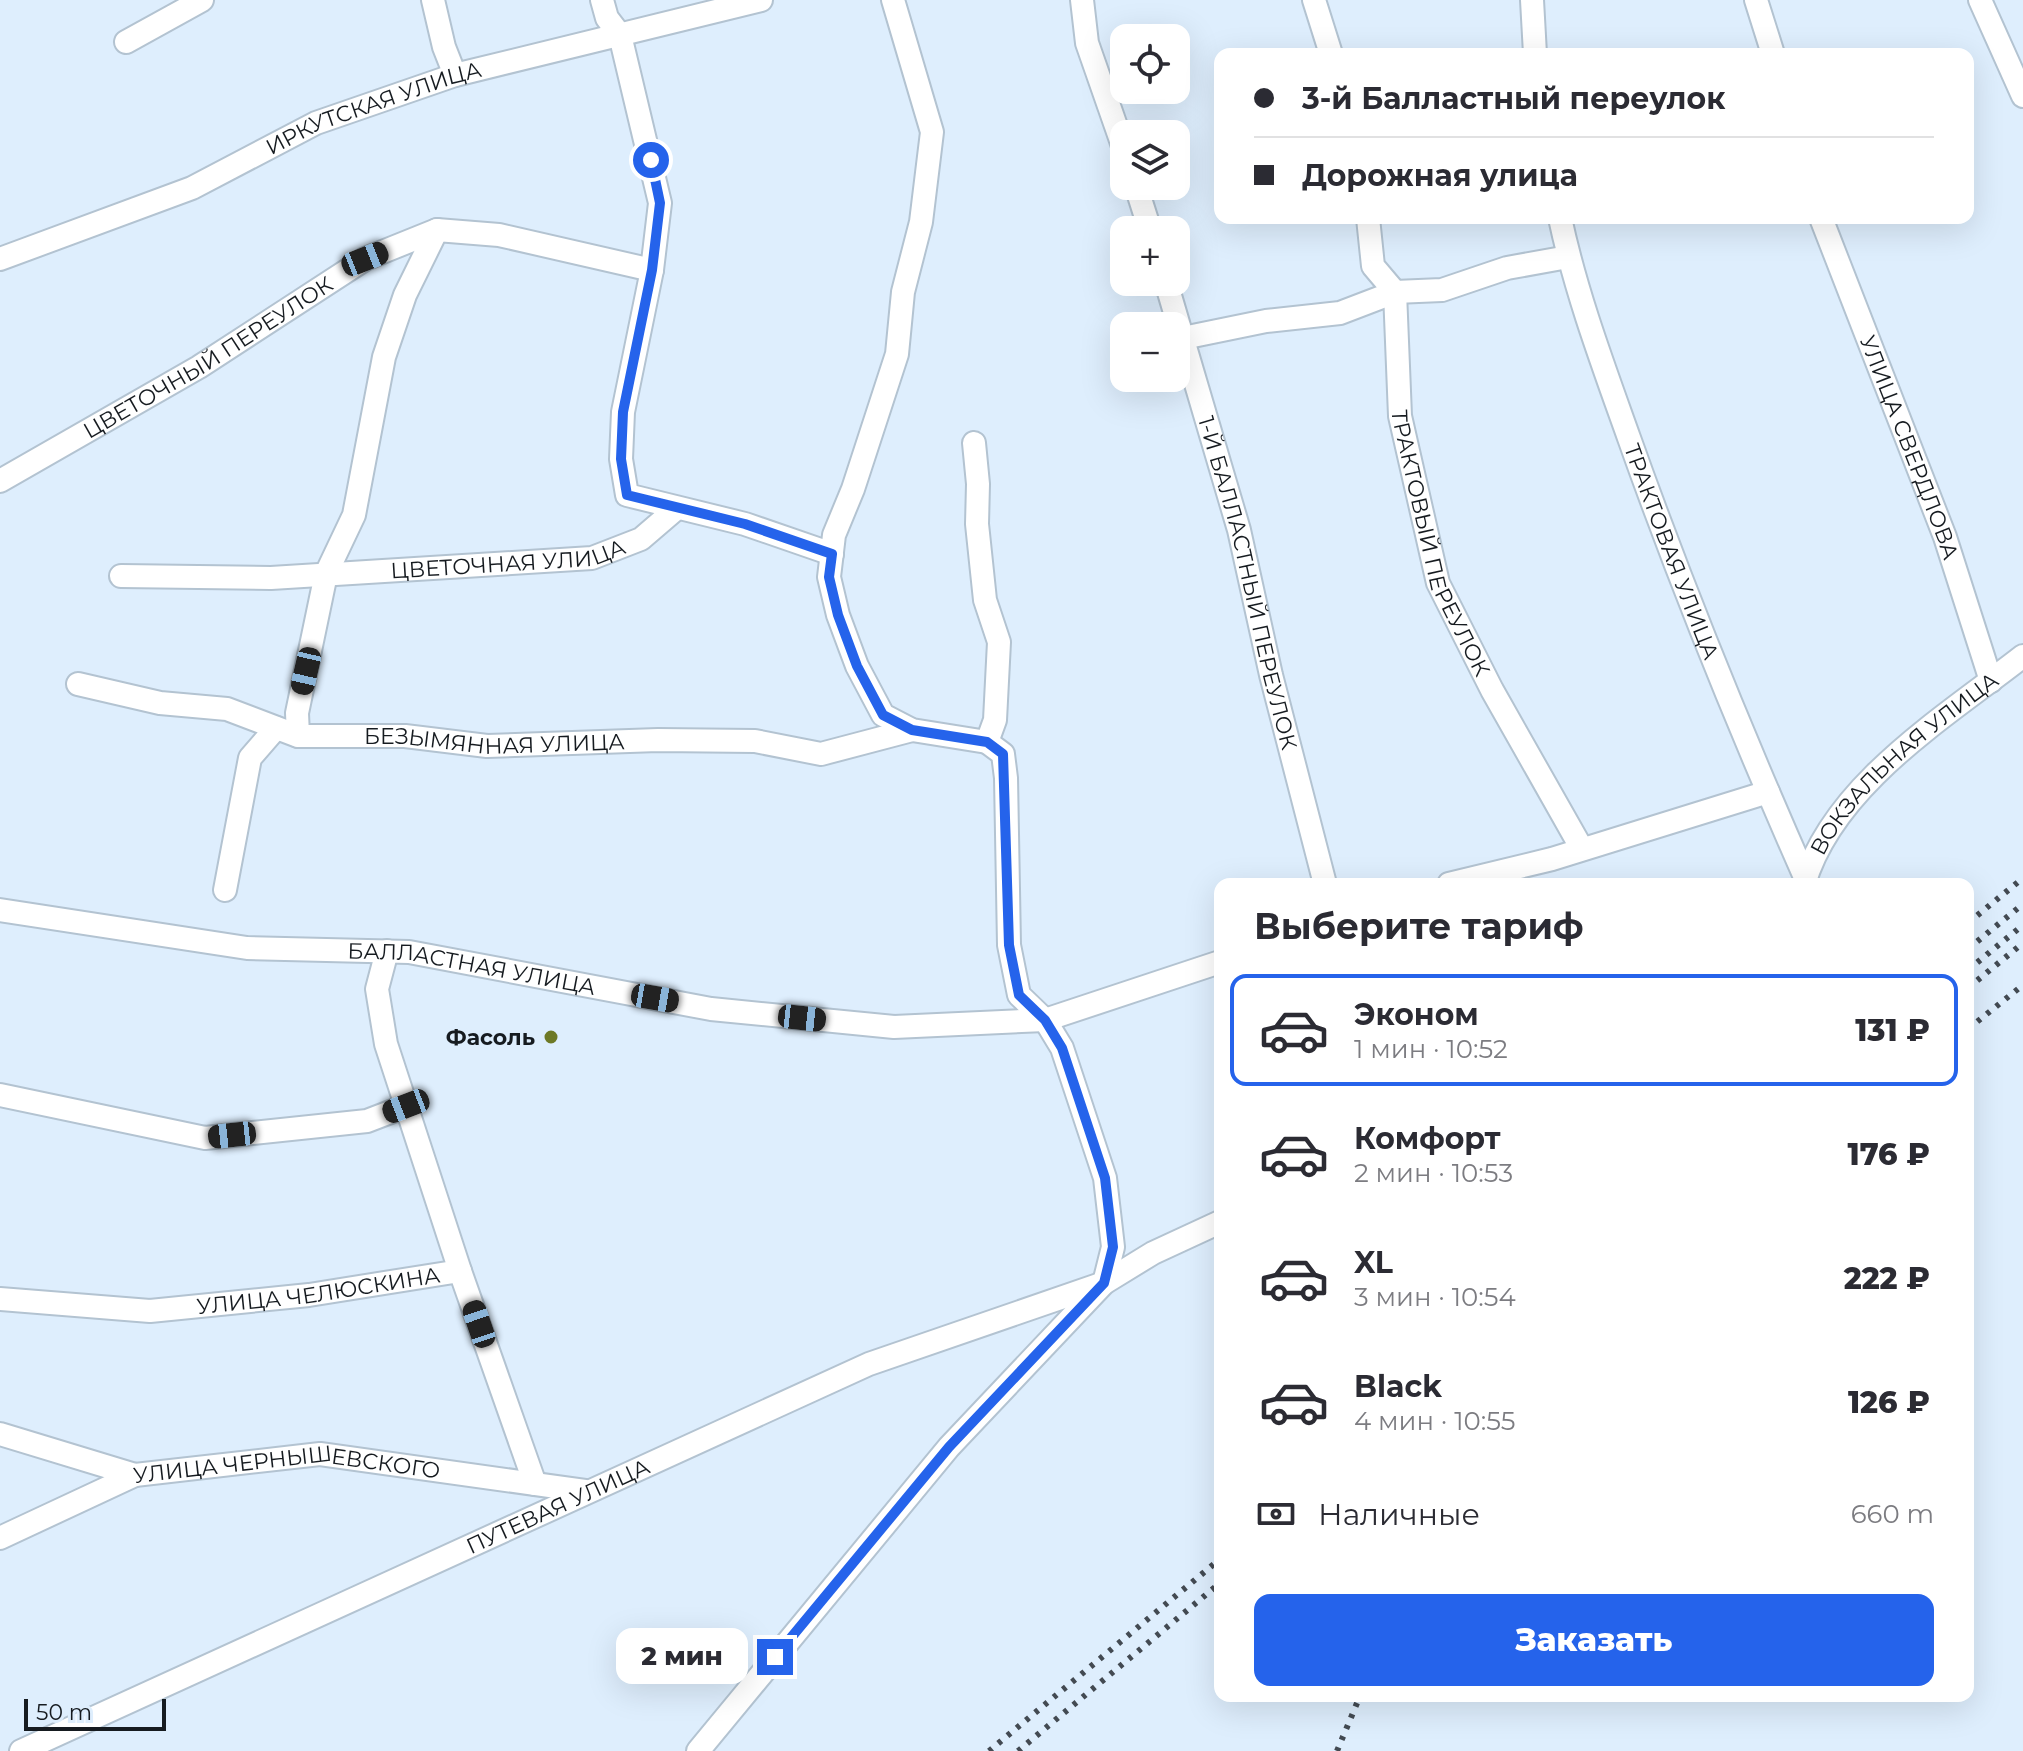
<!DOCTYPE html>
<html lang="ru">
<meta charset="utf-8">
<style>
body{margin:0;font-family:Montserrat,sans-serif;background:#f7f7f7;color:#2b2b33;height:100vh;display:flex;flex-direction:column;font-size:30px;white-space:nowrap}
*{box-sizing:border-box;margin:0}
p{font-size:26px;color:#7c7c81}
.icon{flex:none;width:44px;height:44px;fill:none;stroke:currentColor;stroke-width:2;stroke-linecap:round;stroke-linejoin:round}
.map{position:relative;flex:1;overflow:hidden}
.details{position:absolute;left:1214px;top:878px;width:760px;height:824px;display:flex;flex-direction:column;background:#fff;border-radius:16px;box-shadow:0 8px 32px #0002}
.details>*{flex:none}
.hud{position:absolute;left:1214px;top:48px;width:760px;height:176px;border-radius:16px;box-shadow:0 8px 32px #0002;display:grid;align-content:center;height:176px;padding:0 40px;background:#fff}
.tools{position:absolute;left:1110px;top:24px;display:grid;gap:16px}
.tools a{display:grid;place-items:center;width:80px;height:80px;border-radius:16px;background:#fff;box-shadow:0 8px 32px #0002;font-size:40px}
.scale{position:absolute;left:24px;bottom:20px;width:142px;box-sizing:border-box;padding-left:8px;border:4px solid #161b20;border-top:0;font-size:22px;line-height:28px;white-space:nowrap;color:#161b20;-webkit-text-stroke:6px #deeefd;paint-order:stroke}
.end{position:absolute;width:36px;height:36px;margin:-18px;border:10px solid #2563eb;background:#fff;box-shadow:0 0 0 4px #fff}
.from{border-radius:50%}
.bubble{position:absolute;height:56px;border-radius:16px;background:#fff;box-shadow:0 8px 32px #0002;font-size:26px;font-weight:800;line-height:56px;text-align:center}
.car{position:absolute;width:24px;height:48px;margin:-24px -12px;border-radius:10px;box-shadow:0 0 6px 2px #0007;background:linear-gradient(#222 24%,#8ab4d8 0 40%,#222 0 76%,#8ab4d8 0 86%,#222 0)}
.hud b{display:flex;align-items:center;gap:28px;height:76px;font-size:30px}
.hud b+b{border-top:2px solid #e1e1e2}
.hud i{width:20px;height:20px;background:#2b2b33}
ul{padding:0;list-style:none}
li{display:flex;align-items:center;gap:24px;height:112px;margin:0 16px 12px;padding:0 24px;border:4px solid transparent;border-radius:16px}
li div{flex:1}
li b{display:block;font-size:30px}
li em{font-style:normal;font-weight:800}
li.active{border-color:#2563eb}
li>.icon{width:72px;height:72px;stroke-width:1.5}
h2{padding:0 40px;font-size:36px;line-height:96px}
.pay{display:flex;align-items:center;gap:20px;height:88px;padding:0 40px;font-size:30px}
.pay p{margin-inline-start:auto}
.button{display:flex;gap:16px;margin-top:auto;padding:16px 40px}
.button a{flex:1;height:92px;border-radius:16px;background:#2563eb;color:#fff;font-size:32px;font-weight:800;line-height:92px;text-align:center}
.map>svg:first-child{display:block}
.lines{fill:none;stroke-linecap:round;stroke-linejoin:round}
.minor-casing{stroke:#b3c3d1;stroke-width:26}
.minor{stroke:#fff;stroke-width:22}
.rail{stroke:#434a52;stroke-width:6;stroke-dasharray:4 8;stroke-linecap:butt}
.route{stroke:#2563eb;stroke-width:10}
.poi-dot{fill:#6d7926;stroke:#deeefd;stroke-width:3}
.labels{text-anchor:middle;dominant-baseline:central;stroke-width:8;stroke-linejoin:round;paint-order:stroke}
.street-label{font-size:22px;fill:#161b20;stroke:#deeefd}
.poi-label{font-size:22px;font-weight:bold;fill:#161b20;stroke:#deeefd;text-anchor:end}
</style>
<div class="map">
<svg width="2023" height="1751" viewBox="0 0 2023 1751">
<rect width="100%" height="100%" fill="#deeefd"/>
<g class="lines">
<g class="minor-casing">
<g id="minor">
<path d="M 433,0 L 444,47 L 455,75"/>
<path d="M 602,0 L 607,18 L 620,35 L 660,203 L 652,270 L 623,412 L 621,459 L 627,495 L 745,524 L 832,554"/>
<path d="M 893,0 L 932,132 L 921,222 L 903,292 L 897,354 L 853,489 L 834,535 L 829,577 L 838,615 L 857,666 L 883,715 L 912,730 L 987,742"/>
<path d="M 1082,0 L 1087,43 L 1124,149"/>
<path d="M 1314,0 L 1331,54"/>
<path d="M 1532,0 L 1535,54"/>
<path d="M 1756,0 L 1773,54"/>
<path d="M 1980,0 L 2023,96"/>
<path d="M 126,42 L 202,0"/>
<path d="M 1136,186 L 1150,230"/>
<path id="s1" d="M 1368,218 L 1373,266 L 1395,292 L 1400,416 L 1438,583 L 1492,690 L 1582,849"/>
<path id="s2" d="M 1560,218 C 1576,293 1603,365 1629,438 C 1682,587 1741,732 1805,877"/>
<path id="s3" d="M 1821,218 L 1945,537 L 1991,681"/>
<path id="s4" d="M 0,259 L 192,188 L 316,123 L 455,75 L 761,0"/>
<path id="s5" d="M 1166,282 L 1239,530 L 1271,675 L 1325,884"/>
<path d="M 1183,338 L 1266,321 L 1340,313 L 1395,292 L 1442,290 L 1507,268 L 1568,257"/>
<path id="s6" d="M 0,481 L 199,367 L 365,259 L 437,230 L 499,235 L 652,270"/>
<path id="s7" d="M 121,576 L 271,578 L 592,558 L 641,539 L 676,509"/>
<path id="s8" d="M 78,684 L 160,703 L 227,709 L 298,736 L 405,736 L 487,746 L 658,740 L 755,741 L 821,754 L 912,730"/>
<path d="M 298,736 L 297,713 L 326,574 L 354,515 L 384,357 L 405,295 L 437,230"/>
<path d="M 1449,884 L 1552,859 L 1768,792"/>
<path id="s9" d="M 1804,884 C 1833,785 1945,717 2023,656"/>
<path d="M 225,890 L 250,758 L 276,728"/>
<path id="s10" d="M 0,910 L 247,948 L 409,952 L 711,1009 L 894,1027 L 1045,1020 L 1220,962"/>
<path d="M 387,951 L 377,989 L 386,1044 L 460,1271"/>
<path d="M 0,1095 L 205,1138 L 367,1121 L 406,1106"/>
<path id="s11" d="M 0,1299 L 150,1311 L 309,1295 L 460,1271 L 535,1484"/>
<path d="M 0,1434 L 135,1475"/>
<path id="s12" d="M 0,1538 L 135,1475 L 320,1454 L 585,1491"/>
<path id="s13" d="M 21,1751 L 869,1364 L 1104,1283 L 1153,1253 L 1220,1222"/>
<path d="M 698,1751 L 949,1447 L 1104,1283 L 1113,1247 L 1105,1178 L 1062,1048 L 1045,1020 L 1019,995 L 1009,945 L 1006,778 L 1003,754 L 987,742 L 995,720 L 999,642 L 985,600 L 977,524 L 978,484 L 974,443"/>
</g>
</g>
<use href="#minor" class="minor"/>
<path class="rail" d="M 1968,923 L 2023,878
M 1968,949 L 2023,904
M 1968,970 L 2023,925
M 1968,988 L 2023,943
M 1968,1029 L 2023,985
M 989,1751 L 1220,1559
M 1018,1751 L 1220,1583
M 1337,1751 L 1360,1696"/>
</g>
<g class="lines">
<path class="route" d="M 651,160 L 660,203 L 652,270 L 623,412 L 621,459 L 627,495 L 745,524 L 832,554 L 829,577 L 838,615 L 857,666 L 883,715 L 912,730 L 987,742 L 1003,754 L 1009,945 L 1019,995 L 1045,1020 L 1062,1048 L 1105,1178 L 1113,1247 L 1104,1283 L 949,1447 L 775,1657"/>
</g>
<circle class="poi-dot" cx="551" cy="1037" r="8"/>
<g class="labels">
<g class="street-label">
<text stroke="none"><textPath href="#s4" startOffset="404">ИРКУТСКАЯ УЛИЦА</textPath></text>
<text stroke="none"><textPath href="#s6" startOffset="242">ЦВЕТОЧНЫЙ ПЕРЕУЛОК</textPath></text>
<text stroke="none"><textPath href="#s3" startOffset="246">УЛИЦА СВЕРДЛОВА</textPath></text>
<text stroke="none"><textPath href="#s1" startOffset="340">ТРАКТОВЫЙ ПЕРЕУЛОК</textPath></text>
<text stroke="none"><textPath href="#s2" startOffset="352">ТРАКТОВАЯ УЛИЦА</textPath></text>
<text stroke="none"><textPath href="#s7" startOffset="388">ЦВЕТОЧНАЯ УЛИЦА</textPath></text>
<text stroke="none"><textPath href="#s5" startOffset="312">1-Й БАЛЛАСТНЫЙ ПЕРЕУЛОК</textPath></text>
<text stroke="none"><textPath href="#s8" startOffset="424">БЕЗЫМЯННАЯ УЛИЦА</textPath></text>
<text stroke="none"><textPath href="#s9" startOffset="160">ВОКЗАЛЬНАЯ УЛИЦА</textPath></text>
<text stroke="none"><textPath href="#s10" startOffset="476">БАЛЛАСТНАЯ УЛИЦА</textPath></text>
<text stroke="none"><textPath href="#s11" startOffset="320">УЛИЦА ЧЕЛЮСКИНА</textPath></text>
<text stroke="none"><textPath href="#s12" startOffset="302">УЛИЦА ЧЕРНЫШЕВСКОГО</textPath></text>
<text stroke="none"><textPath href="#s13" startOffset="590">ПУТЕВАЯ УЛИЦА</textPath></text>
</g>
<g class="poi-label">
<text x="535" y="1037">Фасоль</text>
</g>
</g>
</svg>
<div class="tools">
<a><svg class="icon" aria-label="locate" viewBox="0 0 24 24"><circle cx="12" cy="12" r="6"/><path d="M12 2v4M12 18v4M2 12h4M18 12h4"/></svg></a>
<a><svg class="icon" aria-label="layers" viewBox="0 0 24 24"><path d="M12 4l9 5-9 5-9-5zM3 14l9 5 9-5"/></svg></a>
<a>+</a>
<a>−</a>
</div>
<div class="scale">50 m</div>
<i class="end from" style="left:651px;top:160px"></i>
<i class="end" style="left:775px;top:1657px"></i>
<div class="bubble" style="left:616px;top:1628px;width:132px">2 мин</div>
<i class="car" style="left:365px;top:259px;rotate:68deg"></i>
<i class="car" style="left:306px;top:671px;rotate:193deg"></i>
<i class="car" style="left:655px;top:998px;rotate:100deg"></i>
<i class="car" style="left:802px;top:1018px;rotate:96deg"></i>
<i class="car" style="left:406px;top:1106px;rotate:249deg"></i>
<i class="car" style="left:232px;top:1135px;rotate:264deg"></i>
<i class="car" style="left:479px;top:1324px;rotate:341deg"></i>
<div class="hud">
<b><i class="from"></i>3-й Балластный переулок</b>
<b><i></i>Дорожная улица</b>
</div>
<section class="details">
<h2>Выберите тариф</h2>
<ul>
<li class="active"><svg class="icon" aria-label="car" viewBox="0 0 24 24"><path d="M5 17H2v-5l4-1 3-4h7l3 4 3 1v5h-3M9 17h6M6 11h13"/><circle cx="7" cy="17" r="2"/><circle cx="17" cy="17" r="2"/></svg><div><b>Эконом</b><p>1 мин · 10:52</p></div><em>131 ₽</em></li>
<li><svg class="icon" aria-label="car" viewBox="0 0 24 24"><path d="M5 17H2v-5l4-1 3-4h7l3 4 3 1v5h-3M9 17h6M6 11h13"/><circle cx="7" cy="17" r="2"/><circle cx="17" cy="17" r="2"/></svg><div><b>Комфорт</b><p>2 мин · 10:53</p></div><em>176 ₽</em></li>
<li><svg class="icon" aria-label="car" viewBox="0 0 24 24"><path d="M5 17H2v-5l4-1 3-4h7l3 4 3 1v5h-3M9 17h6M6 11h13"/><circle cx="7" cy="17" r="2"/><circle cx="17" cy="17" r="2"/></svg><div><b>XL</b><p>3 мин · 10:54</p></div><em>222 ₽</em></li>
<li><svg class="icon" aria-label="car" viewBox="0 0 24 24"><path d="M5 17H2v-5l4-1 3-4h7l3 4 3 1v5h-3M9 17h6M6 11h13"/><circle cx="7" cy="17" r="2"/><circle cx="17" cy="17" r="2"/></svg><div><b>Black</b><p>4 мин · 10:55</p></div><em>126 ₽</em></li>
</ul>
<div class="pay"><svg class="icon" aria-label="cash" viewBox="0 0 24 24"><path d="M3 7h18v10H3z"/><circle cx="12" cy="12" r="2"/></svg>Наличные<p>660 m</p></div>
<div class="button"><a>Заказать</a></div>
</section>
</div>
